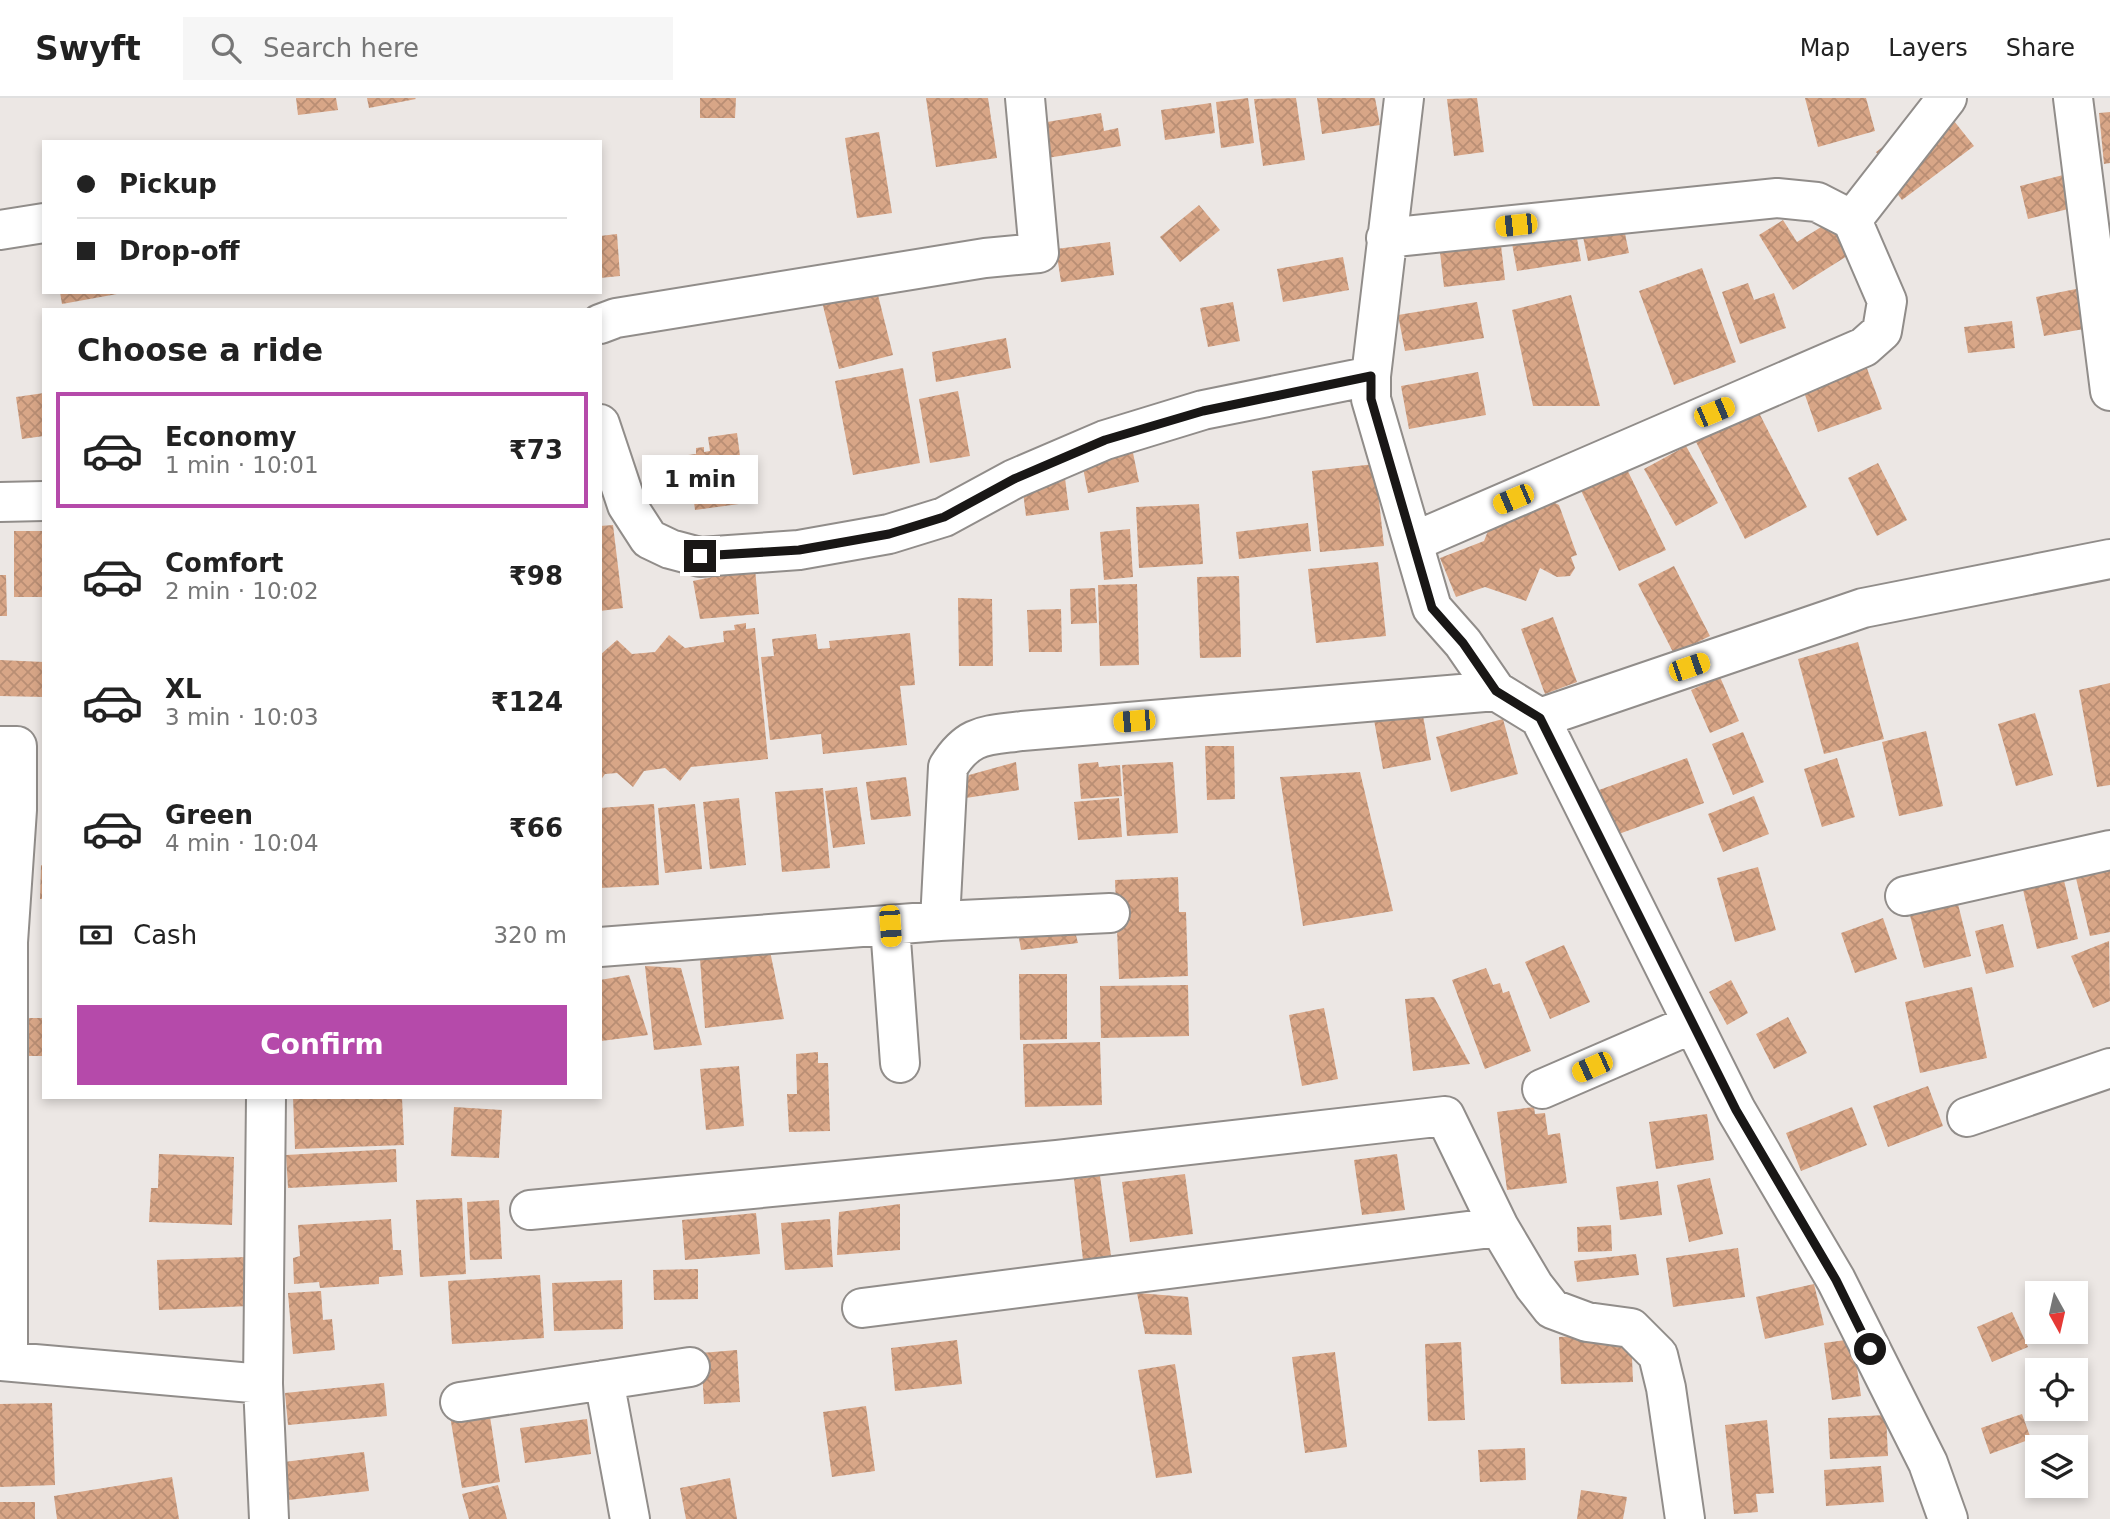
<!DOCTYPE html>
<meta charset="utf-8">
<style>
body{margin:0;font-family:"DejaVu Sans",sans-serif;background:#f6f6f6;color:#222;height:100vh;display:flex;flex-direction:column;font-size:26px;white-space:nowrap}
*{box-sizing:border-box;margin:0}
p{font-size:23px;color:#767676}
.icon{flex:none;width:38px;height:38px;fill:none;stroke:currentColor;stroke-width:2;stroke-linecap:round;stroke-linejoin:round}
.map{position:relative;flex:1;overflow:hidden}
.details{position:absolute;left:42px;top:210px;width:560px;height:791px;display:flex;flex-direction:column;background:#fff;border-radius:0px;box-shadow:0 4px 10px #0003}
.details>*{flex:none}
.banner{position:absolute;left:42px;top:42px;width:560px;height:154px;border-radius:0px;box-shadow:0 4px 10px #0003;display:grid;align-content:center;height:154px;padding:0 35px;background:#fff}
.needle{width:46px;rotate:172deg}
.controls{position:absolute;left:2025px;top:1183px;display:grid;gap:14px}
.controls a{display:grid;place-items:center;width:63px;height:63px;border-radius:0px;background:#fff;box-shadow:0 4px 10px #0003;font-size:35px}
.end{position:absolute;width:32px;height:32px;margin:-16px;border:9px solid #191716;background:#fff;box-shadow:0 0 0 4px #fff}
.from{border-radius:50%}
.bubble{position:absolute;height:49px;border-radius:0px;background:#fff;box-shadow:0 4px 10px #0003;font-size:23px;font-weight:800;line-height:49px;text-align:center}
.car{position:absolute;width:21px;height:42px;margin:-21px -10px;border-radius:9px;box-shadow:0 0 5px 2px #0007;background:linear-gradient(#f5c518 24%,#345 0 40%,#f5c518 0 76%,#345 0 86%,#f5c518 0)}
.banner b{display:flex;align-items:center;gap:24px;height:66px;font-size:26px}
.banner b+b{border-top:2px solid #e0e0e0}
.banner i{width:18px;height:18px;background:#222}
ul{padding:0;list-style:none}
li{display:flex;align-items:center;gap:21px;height:116px;margin:0 14px 10px;padding:0 21px;border:4px solid transparent;border-radius:0px}
li div{flex:1}
li b{display:block;font-size:26px}
li em{font-style:normal;font-weight:800}
li.on{border-color:#b54aaa}
li>.icon{width:63px;height:63px;stroke-width:1.5}
h2{padding:0 35px;font-size:32px;line-height:84px}
.pay{display:flex;align-items:center;gap:18px;height:77px;padding:0 35px;font-size:26px}
.pay p{margin-inline-start:auto}
.cta{display:flex;gap:14px;margin-top:auto;padding:14px 35px}
.cta a{flex:1;height:80px;border-radius:0px;background:#b54aaa;color:#fff;font-size:28px;font-weight:800;line-height:80px;text-align:center}
header{display:flex;align-items:center;gap:42px;box-sizing:border-box;height:98px;padding:0 35px;background:#fff;border-bottom:2px solid #e0e0e0}
header strong{font-size:33px}
nav{display:flex;gap:38px;margin-inline-start:auto;font-size:24px}
.search{width:490px;height:63px;background:#f6f6f6;display:flex;align-items:center;gap:18px;box-sizing:border-box;padding:0 24px;border-radius:0px;color:#767676;font-size:26px}
.map>svg:first-child{display:block}
.building{fill:url(#building-cross-hatch)}
.lines{fill:none;stroke-linecap:round;stroke-linejoin:round}
.minor-casing{stroke:#918d8a;stroke-width:42}
.minor{stroke:#fff;stroke-width:38}
.route{stroke:#191716;stroke-width:9}
</style>
<header>
<strong>Swyft</strong>
<div class="search"><svg class="icon" aria-label="search" viewBox="0 0 24 24"><circle cx="10" cy="10" r="6"/><path d="M15 15l6 6"/></svg>Search here</div>
<nav><a>Map</a><a>Layers</a><a>Share</a></nav>
</header>
<div class="map">
<svg width="2110" height="1421" viewBox="0 0 2110 1421">
<defs>
<pattern id="building-cross-hatch" width="8" height="8" patternUnits="userSpaceOnUse" patternTransform="scale(1.75)"><rect width="8" height="8" fill="#d8a687"/><path d="M0 0l8 8M0 8l8-8" fill="none" stroke="#b98e74"/></pattern>
</defs>
<rect width="100%" height="100%" fill="#ece7e4"/>
<path class="building" d="M 296,0 L 336,0 L 338,12 L 298,17 Z
M 367,0 L 415,0 L 416,1 L 369,10 Z
M 700,0 L 736,0 L 735,20 L 700,20 Z
M 926,0 L 988,0 L 997,60 L 936,69 Z
M 1248,0 L 1254,45 L 1221,50 L 1216,4 Z
M 1296,0 L 1305,62 L 1263,68 L 1254,1 Z
M 1317,0 L 1375,0 L 1380,27 L 1322,36 Z
M 1477,0 L 1484,54 L 1454,58 L 1447,1 Z
M 1805,0 L 1866,0 L 1875,33 L 1818,49 Z
M 1211,5 L 1215,35 L 1165,42 L 1161,12 Z
M 1946,13 L 1974,48 L 1902,102 L 1874,65 L 1880,60 L 1876,54 L 1921,20 Z
M 2110,14 L 2110,65 L 2104,66 L 2099,15 Z
M 1101,15 L 1104,33 L 1118,30 L 1121,48 L 1041,61 L 1035,26 Z
M 879,34 L 892,115 L 857,120 L 845,40 Z
M 2067,76 L 2076,109 L 2028,121 L 2020,88 Z
M 1617,97 L 1629,155 L 1588,163 L 1576,105 Z
M 1199,107 L 1220,132 L 1180,164 L 1160,139 Z
M 1571,107 L 1581,163 L 1517,173 L 1507,118 Z
M 1834,121 L 1855,153 L 1793,192 L 1759,137 L 1783,122 L 1797,144 Z
M 1499,130 L 1505,182 L 1444,189 L 1438,137 Z
M 617,136 L 620,178 L 600,180 L 600,138 Z
M 1110,144 L 1114,177 L 1061,184 L 1056,151 Z
M 1343,159 L 1349,192 L 1283,204 L 1277,171 Z
M 1702,170 L 1736,264 L 1674,287 L 1639,193 Z
M 875,185 L 893,257 L 839,271 L 821,200 Z
M 1748,185 L 1754,202 L 1774,195 L 1786,230 L 1740,246 L 1722,194 Z
M 2076,191 L 2084,231 L 2044,238 L 2036,199 Z
M 60,194 L 117,194 L 117,196 L 62,206 Z
M 1571,197 L 1600,308 L 1533,308 L 1512,212 Z
M 1233,204 L 1240,243 L 1208,249 L 1200,210 Z
M 1477,204 L 1484,240 L 1405,253 L 1398,217 Z
M 2012,223 L 2015,250 L 1968,255 L 1964,229 Z
M 1006,240 L 1011,270 L 936,284 L 932,254 Z
M 1862,257 L 1882,311 L 1818,334 L 1799,280 Z
M 903,270 L 920,365 L 853,377 L 835,283 Z
M 1478,274 L 1486,317 L 1409,331 L 1401,288 Z
M 958,293 L 970,358 L 930,365 L 919,301 Z
M 44,295 L 44,338 L 22,341 L 16,299 Z
M 1755,307 L 1807,409 L 1745,441 L 1693,338 Z
M 737,335 L 745,396 L 738,396 L 739,406 L 695,412 L 688,357 L 696,356 L 696,350 L 704,349 L 704,354 L 710,353 L 708,339 Z
M 1686,348 L 1718,405 L 1676,428 L 1644,371 Z
M 1132,350 L 1139,384 L 1088,395 L 1081,360 Z
M 1623,363 L 1666,452 L 1619,473 L 1577,384 Z
M 1878,365 L 1907,422 L 1877,438 L 1848,380 Z
M 1375,366 L 1384,448 L 1320,454 L 1312,373 Z
M 1065,380 L 1069,412 L 1026,418 L 1022,386 Z
M 1549,402 L 1559,407 L 1577,457 L 1571,459 L 1575,470 L 1570,478 L 1557,479 L 1540,470 L 1526,503 L 1485,489 L 1456,499 L 1440,460 L 1484,443 L 1495,415 Z
M 1199,406 L 1203,466 L 1139,470 L 1136,409 Z
M 1308,425 L 1311,453 L 1239,461 L 1236,434 Z
M 613,427 L 623,510 L 600,513 L 600,428 Z
M 1130,431 L 1133,479 L 1104,482 L 1100,434 Z
M 14,433 L 44,433 L 44,499 L 14,499 Z
M 1378,464 L 1386,538 L 1316,545 L 1308,471 Z
M 1674,468 L 1710,538 L 1674,556 L 1638,486 Z
M 755,470 L 759,516 L 700,521 L 693,483 Z
M 0,477 L 6,477 L 7,518 L 0,518 Z
M 1239,478 L 1241,559 L 1200,560 L 1197,479 Z
M 1137,486 L 1139,567 L 1100,568 L 1098,487 Z
M 1095,490 L 1097,525 L 1071,526 L 1070,491 Z
M 958,500 L 992,501 L 993,568 L 959,568 Z
M 1061,511 L 1062,554 L 1029,554 L 1027,512 Z
M 1553,519 L 1577,584 L 1545,596 L 1521,531 Z
M 746,525 L 746,531 L 755,530 L 768,661 L 691,669 L 680,683 L 665,670 L 644,673 L 633,689 L 617,675 L 605,676 L 600,683 L 600,557 L 617,542 L 632,556 L 655,554 L 669,537 L 685,550 L 724,544 L 723,533 L 735,532 L 734,527 Z
M 910,535 L 915,587 L 900,588 L 907,647 L 823,656 L 821,636 L 770,642 L 761,559 L 774,558 L 772,541 L 816,536 L 818,551 L 830,550 L 829,543 Z
M 1858,544 L 1884,641 L 1824,656 L 1798,561 Z
M 0,562 L 44,564 L 44,599 L 0,598 Z
M 1720,579 L 1739,623 L 1710,635 L 1691,592 Z
M 2110,585 L 2110,687 L 2097,689 L 2079,592 Z
M 1422,612 L 1431,662 L 1383,671 L 1374,622 Z
M 2035,615 L 2053,677 L 2016,688 L 1998,626 Z
M 1503,621 L 1518,676 L 1451,694 L 1436,639 Z
M 1926,633 L 1943,708 L 1899,718 L 1882,644 Z
M 1743,634 L 1764,684 L 1733,697 L 1712,646 Z
M 1205,648 L 1234,648 L 1235,701 L 1207,702 Z
M 1687,660 L 1704,705 L 1616,737 L 1599,692 Z
M 1837,660 L 1855,719 L 1822,729 L 1804,671 Z
M 1016,664 L 1019,692 L 959,701 L 969,677 Z
M 1098,664 L 1099,669 L 1120,667 L 1122,698 L 1081,701 L 1078,666 Z
M 1173,664 L 1178,735 L 1127,738 L 1122,667 Z
M 1360,674 L 1393,813 L 1303,828 L 1280,679 Z
M 906,679 L 911,718 L 871,722 L 866,684 Z
M 857,689 L 865,746 L 833,750 L 825,693 Z
M 823,690 L 830,770 L 782,774 L 775,694 Z
M 1754,698 L 1769,736 L 1723,754 L 1708,716 Z
M 739,700 L 746,767 L 710,771 L 703,704 Z
M 1119,700 L 1122,739 L 1078,742 L 1074,704 Z
M 654,706 L 659,787 L 600,790 L 600,710 Z
M 695,706 L 702,771 L 665,775 L 658,710 Z
M 2110,760 L 2110,834 L 2090,838 L 2073,768 Z
M 41,767 L 44,768 L 44,801 L 40,801 Z
M 1758,769 L 1776,832 L 1735,844 L 1717,780 Z
M 2061,770 L 2078,841 L 2037,851 L 2020,779 Z
M 1178,779 L 1179,814 L 1186,814 L 1188,878 L 1119,881 L 1115,782 Z
M 1956,798 L 1971,858 L 1924,870 L 1908,810 Z
M 1883,820 L 1897,861 L 1855,875 L 1841,835 Z
M 1073,826 L 1078,845 L 1021,852 L 1017,829 Z
M 2003,826 L 2014,869 L 1986,876 L 1975,833 Z
M 2109,843 L 2110,903 L 2093,910 L 2071,858 Z
M 1564,847 L 1590,904 L 1550,921 L 1525,864 Z
M 770,853 L 784,921 L 705,930 L 700,861 Z
M 645,868 L 681,870 L 702,947 L 654,952 Z
M 1486,870 L 1493,887 L 1500,885 L 1503,895 L 1509,893 L 1531,953 L 1485,971 L 1452,882 Z
M 1019,876 L 1067,876 L 1067,941 L 1020,942 Z
M 629,877 L 648,937 L 601,943 L 600,882 Z
M 1731,882 L 1748,915 L 1727,927 L 1709,894 Z
M 1188,887 L 1189,938 L 1101,940 L 1100,888 Z
M 1972,889 L 1987,960 L 1920,975 L 1905,904 Z
M 1434,899 L 1470,966 L 1413,973 L 1405,901 Z
M 1324,910 L 1338,981 L 1302,988 L 1289,917 Z
M 1788,919 L 1807,955 L 1774,971 L 1756,936 Z
M 26,920 L 44,920 L 44,958 L 25,958 Z
M 1100,944 L 1102,1007 L 1025,1009 L 1023,946 Z
M 818,954 L 818,965 L 828,965 L 830,1033 L 789,1034 L 787,996 L 797,996 L 796,956 Z
M 739,968 L 744,1028 L 706,1032 L 700,971 Z
M 1928,988 L 1943,1028 L 1888,1049 L 1873,1008 Z
M 293,999 L 402,999 L 404,1047 L 295,1051 Z
M 454,1009 L 502,1012 L 499,1060 L 451,1058 Z
M 1534,1009 L 1535,1016 L 1545,1015 L 1548,1037 L 1560,1035 L 1567,1085 L 1507,1092 L 1497,1014 Z
M 1852,1009 L 1867,1047 L 1801,1073 L 1786,1035 Z
M 1707,1016 L 1714,1062 L 1656,1071 L 1649,1024 Z
M 396,1051 L 397,1084 L 288,1090 L 286,1057 Z
M 159,1056 L 234,1059 L 232,1127 L 149,1124 L 151,1090 L 158,1090 Z
M 1397,1056 L 1405,1112 L 1362,1117 L 1354,1062 Z
M 1185,1076 L 1193,1136 L 1130,1144 L 1122,1084 Z
M 1100,1078 L 1111,1158 L 1083,1162 L 1074,1081 Z
M 1710,1080 L 1723,1136 L 1689,1144 L 1677,1087 Z
M 1658,1083 L 1662,1117 L 1620,1122 L 1616,1089 Z
M 462,1100 L 466,1176 L 420,1179 L 416,1102 Z
M 499,1102 L 502,1161 L 470,1162 L 467,1104 Z
M 900,1106 L 900,1152 L 837,1157 L 839,1114 Z
M 756,1115 L 760,1156 L 685,1162 L 682,1122 Z
M 391,1121 L 393,1152 L 401,1152 L 403,1177 L 379,1179 L 379,1186 L 320,1190 L 319,1184 L 294,1186 L 293,1160 L 300,1158 L 298,1127 Z
M 830,1121 L 833,1169 L 785,1172 L 781,1125 Z
M 1611,1127 L 1612,1153 L 1578,1154 L 1577,1129 Z
M 1738,1150 L 1745,1199 L 1673,1209 L 1666,1160 Z
M 1636,1156 L 1639,1177 L 1577,1184 L 1574,1163 Z
M 247,1159 L 249,1208 L 159,1212 L 157,1162 Z
M 698,1171 L 698,1201 L 654,1202 L 653,1172 Z
M 540,1177 L 544,1240 L 452,1246 L 448,1183 Z
M 622,1182 L 623,1231 L 554,1233 L 552,1185 Z
M 1814,1186 L 1824,1227 L 1765,1241 L 1756,1199 Z
M 321,1193 L 323,1222 L 332,1221 L 335,1252 L 293,1256 L 288,1195 Z
M 1137,1195 L 1188,1199 L 1192,1237 L 1145,1236 Z
M 2012,1214 L 2028,1249 L 1992,1264 L 1977,1229 Z
M 1631,1236 L 1633,1284 L 1561,1286 L 1559,1239 Z
M 1853,1241 L 1861,1298 L 1832,1302 L 1824,1245 Z
M 957,1242 L 962,1286 L 895,1293 L 891,1250 Z
M 1461,1244 L 1465,1322 L 1428,1323 L 1425,1246 Z
M 737,1252 L 740,1304 L 704,1306 L 701,1255 Z
M 1335,1254 L 1347,1349 L 1305,1355 L 1292,1259 Z
M 1175,1266 L 1192,1375 L 1156,1380 L 1138,1272 Z
M 384,1285 L 387,1318 L 288,1327 L 285,1295 Z
M 52,1305 L 55,1387 L 0,1389 L 0,1306 Z
M 866,1308 L 875,1373 L 832,1379 L 823,1314 Z
M 489,1312 L 500,1384 L 462,1390 L 450,1318 Z
M 2022,1316 L 2031,1341 L 1990,1356 L 1981,1330 Z
M 1886,1317 L 1888,1358 L 1830,1361 L 1828,1320 Z
M 587,1321 L 591,1356 L 525,1365 L 520,1330 Z
M 1767,1322 L 1774,1395 L 1756,1396 L 1758,1414 L 1734,1416 L 1725,1327 Z
M 1525,1350 L 1526,1382 L 1480,1384 L 1478,1352 Z
M 364,1354 L 369,1393 L 288,1402 L 284,1364 Z
M 1881,1368 L 1884,1404 L 1826,1408 L 1824,1372 Z
M 172,1379 L 179,1421 L 57,1421 L 54,1398 Z
M 730,1380 L 737,1421 L 686,1421 L 680,1390 Z
M 498,1387 L 507,1421 L 469,1421 L 462,1396 Z
M 1581,1392 L 1627,1399 L 1623,1421 L 1577,1421 Z
M 0,1404 L 35,1404 L 35,1421 L 0,1421 Z"/>
<g class="lines">
<g class="minor-casing">
<path id="minor" d="M 1404,0 L 1371,278 L 1371,301 L 1432,510 L 1463,545 L 1496,593 L 1540,620 L 1736,1012 L 1836,1182 L 1928,1365 L 1948,1421
M 2073,0 L 2110,293
M 1852,122 L 1947,0
M 0,132 L 44,125
M 1386,140 L 1777,100 L 1817,104 L 1852,122 L 1887,203 L 1882,233 L 1864,249 L 1413,444
M 600,226 L 616,220 L 985,160 L 1039,155 L 1025,0
M 600,326 L 627,407 L 649,441 L 670,451 L 700,459 L 799,452 L 889,436 L 944,419 L 1014,381 L 1105,342 L 1203,312 L 1371,278
M 0,404 L 44,403
M 1540,620 L 1863,510 L 2110,461
M 0,648 L 17,648 L 17,712 L 8,844 L 8,1262
M 1905,798 L 2110,752
M 940,823 L 948,669 C 969,635 986,638 1022,633 L 1496,593
M 890,828 L 900,965
M 600,849 L 940,823 L 1110,815
M 1542,991 L 1692,926
M 266,999 L 263,1286 L 269,1421
M 1967,1019 L 2110,970
M 530,1112 L 1057,1062 L 1445,1018 L 1499,1129
M 862,1210 L 1499,1129 L 1534,1188 L 1552,1211 L 1587,1224 L 1631,1230 L 1658,1257 L 1666,1290 L 1685,1421
M 0,1263 L 263,1286
M 604,1282 L 630,1421
M 460,1304 L 690,1269"/>
</g>
<use href="#minor" class="minor"/>
</g>
<g class="lines">
<path class="route" d="M 700,458 L 799,452 L 889,436 L 944,419 L 1014,381 L 1105,342 L 1203,313 L 1371,278 L 1371,301 L 1432,510 L 1463,545 L 1496,593 L 1540,620 L 1736,1012 L 1836,1182 L 1870,1251"/>
</g>
</svg>
<div class="controls">
<a><svg class="needle" viewBox="-14 -14 28 28"><path d="M0-13l5 13h-10z" fill="#e53935"/><path d="M0 13l5-13h-10z" fill="#767676"/></svg></a>
<a><svg class="icon" aria-label="locate" viewBox="0 0 24 24"><circle cx="12" cy="12" r="6"/><path d="M12 2v4M12 18v4M2 12h4M18 12h4"/></svg></a>
<a><svg class="icon" aria-label="layers" viewBox="0 0 24 24"><path d="M12 4l9 5-9 5-9-5zM3 14l9 5 9-5"/></svg></a>
</div>
<i class="end from" style="left:1870px;top:1251px"></i>
<i class="end" style="left:700px;top:458px"></i>
<div class="bubble" style="left:642px;top:357px;width:116px">1 min</div>
<i class="car" style="left:1516px;top:127px;rotate:264deg"></i>
<i class="car" style="left:1714px;top:314px;rotate:67deg"></i>
<i class="car" style="left:1513px;top:401px;rotate:247deg"></i>
<i class="car" style="left:1689px;top:569px;rotate:71deg"></i>
<i class="car" style="left:1134px;top:623px;rotate:265deg"></i>
<i class="car" style="left:890px;top:828px;rotate:176deg"></i>
<i class="car" style="left:1592px;top:969px;rotate:246deg"></i>
<div class="banner">
<b><i class="from"></i>Pickup</b>
<b><i></i>Drop-off</b>
</div>
<section class="details">
<h2>Choose a ride</h2>
<ul>
<li class="on"><svg class="icon" aria-label="car" viewBox="0 0 24 24"><path d="M5 17H2v-5l4-1 3-4h7l3 4 3 1v5h-3M9 17h6M6 11h13"/><circle cx="7" cy="17" r="2"/><circle cx="17" cy="17" r="2"/></svg><div><b>Economy</b><p>1 min · 10:01</p></div><em>₹73</em></li>
<li><svg class="icon" aria-label="car" viewBox="0 0 24 24"><path d="M5 17H2v-5l4-1 3-4h7l3 4 3 1v5h-3M9 17h6M6 11h13"/><circle cx="7" cy="17" r="2"/><circle cx="17" cy="17" r="2"/></svg><div><b>Comfort</b><p>2 min · 10:02</p></div><em>₹98</em></li>
<li><svg class="icon" aria-label="car" viewBox="0 0 24 24"><path d="M5 17H2v-5l4-1 3-4h7l3 4 3 1v5h-3M9 17h6M6 11h13"/><circle cx="7" cy="17" r="2"/><circle cx="17" cy="17" r="2"/></svg><div><b>XL</b><p>3 min · 10:03</p></div><em>₹124</em></li>
<li><svg class="icon" aria-label="car" viewBox="0 0 24 24"><path d="M5 17H2v-5l4-1 3-4h7l3 4 3 1v5h-3M9 17h6M6 11h13"/><circle cx="7" cy="17" r="2"/><circle cx="17" cy="17" r="2"/></svg><div><b>Green</b><p>4 min · 10:04</p></div><em>₹66</em></li>
</ul>
<div class="pay"><svg class="icon" aria-label="cash" viewBox="0 0 24 24"><path d="M3 7h18v10H3z"/><circle cx="12" cy="12" r="2"/></svg>Cash<p>320 m</p></div>
<div class="cta"><a>Confirm</a></div>
</section>
</div>
